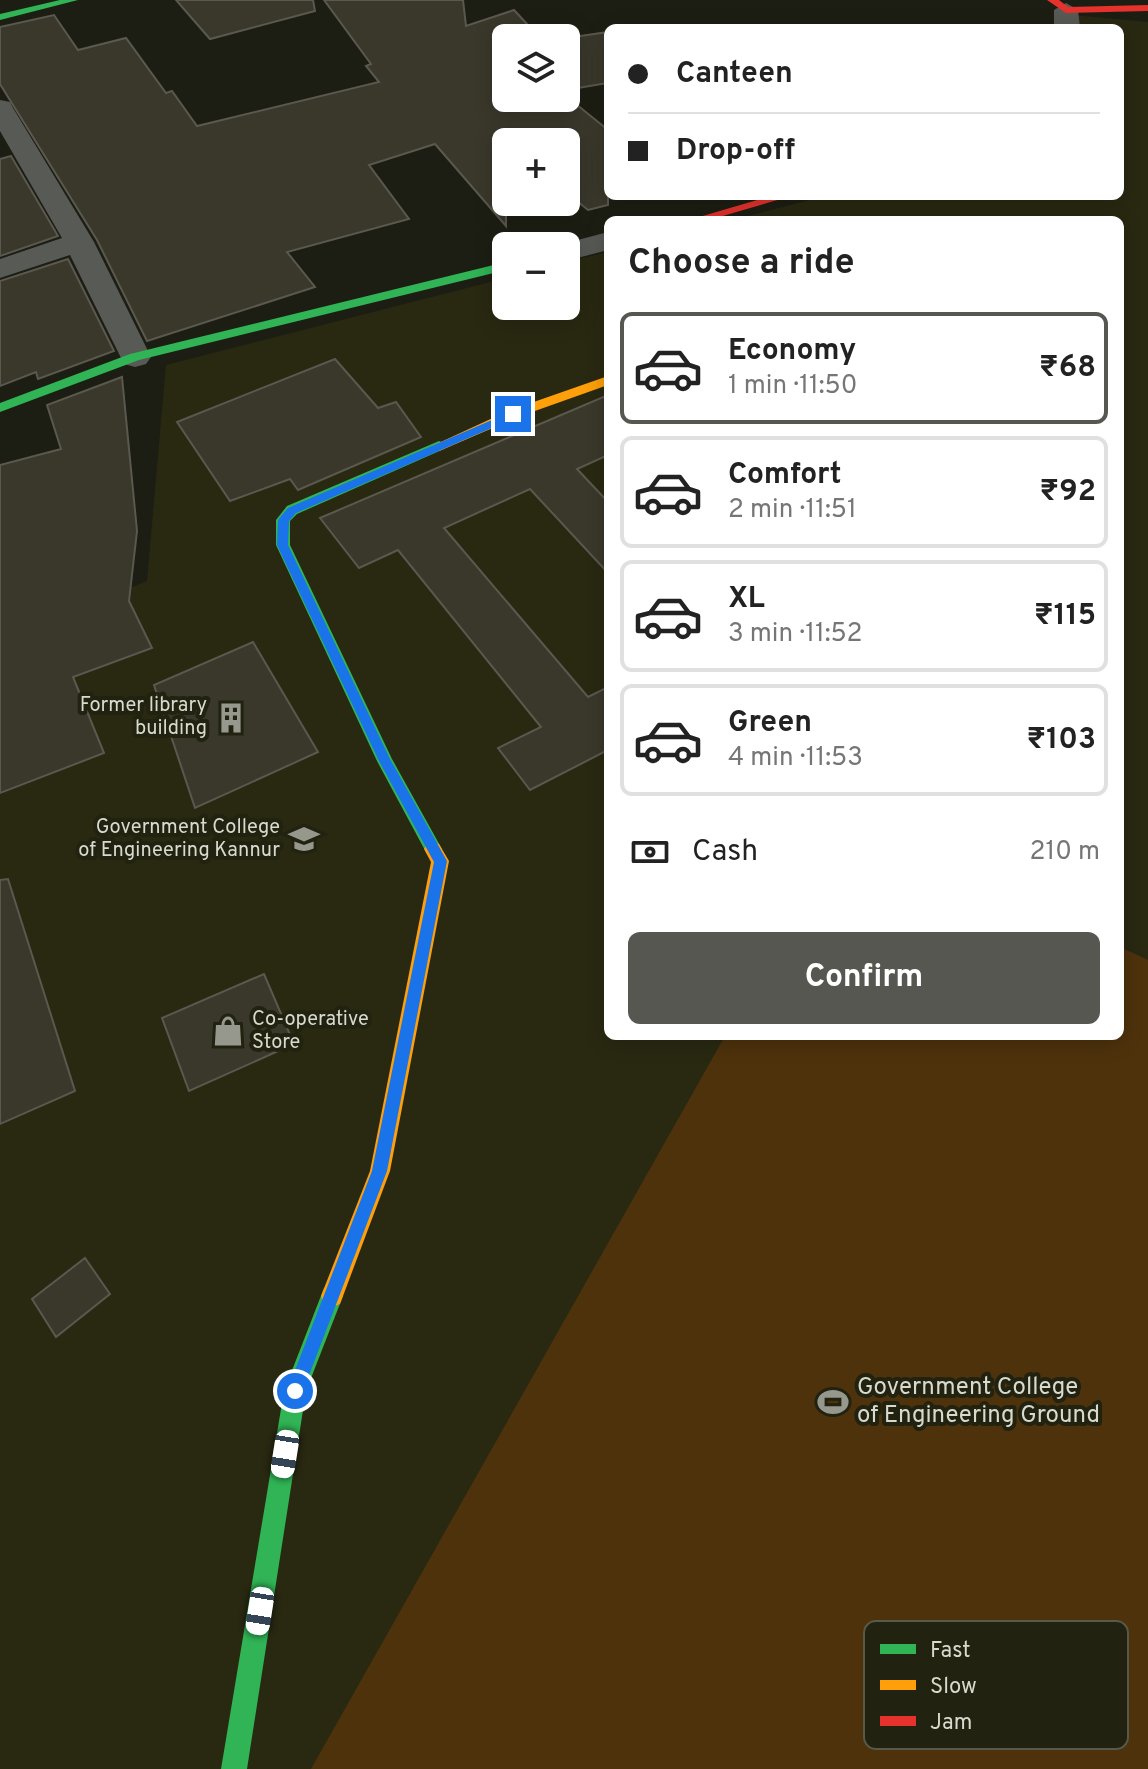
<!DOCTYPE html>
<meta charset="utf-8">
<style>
body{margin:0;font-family:Overpass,sans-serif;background:#f6f6f6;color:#222;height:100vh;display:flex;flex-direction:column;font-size:30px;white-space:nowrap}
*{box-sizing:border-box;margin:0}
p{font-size:26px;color:#767676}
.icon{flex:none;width:44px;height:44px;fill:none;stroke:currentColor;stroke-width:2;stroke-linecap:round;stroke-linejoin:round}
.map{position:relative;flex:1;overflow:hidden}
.details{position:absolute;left:604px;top:216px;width:520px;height:824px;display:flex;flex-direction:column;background:#fff;border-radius:12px;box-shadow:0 4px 20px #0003}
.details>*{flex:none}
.hud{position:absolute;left:604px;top:24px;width:520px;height:176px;border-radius:12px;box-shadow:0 4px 20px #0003;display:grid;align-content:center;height:176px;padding:0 24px;background:#fff}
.controls{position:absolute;left:492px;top:24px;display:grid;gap:16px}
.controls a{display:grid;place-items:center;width:88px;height:88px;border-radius:12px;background:#fff;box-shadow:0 4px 20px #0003;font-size:40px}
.end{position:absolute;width:36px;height:36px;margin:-18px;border:10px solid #1a73e8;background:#fff;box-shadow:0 0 0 4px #fff}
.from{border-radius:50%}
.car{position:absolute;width:24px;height:48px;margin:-24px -12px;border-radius:10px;box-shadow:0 0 6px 2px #0007;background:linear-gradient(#fff 24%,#345 0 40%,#fff 0 76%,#345 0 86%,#fff 0)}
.hud b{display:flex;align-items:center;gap:28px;height:76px;font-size:30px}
.hud b+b{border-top:2px solid #e0e0e0}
.hud i{width:20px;height:20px;background:#222}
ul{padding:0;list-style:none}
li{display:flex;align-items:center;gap:24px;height:112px;margin:0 16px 12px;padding:0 8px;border:4px solid #e0e0e0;border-radius:12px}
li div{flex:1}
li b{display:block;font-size:30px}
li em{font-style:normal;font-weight:700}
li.current{border-color:#575752}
li>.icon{width:72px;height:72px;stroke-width:1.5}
h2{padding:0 24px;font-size:36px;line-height:96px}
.pay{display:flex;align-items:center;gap:20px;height:88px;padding:0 24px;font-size:30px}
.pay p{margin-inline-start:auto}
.action{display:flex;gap:16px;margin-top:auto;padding:16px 24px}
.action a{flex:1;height:92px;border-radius:12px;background:#575752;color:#fff;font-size:32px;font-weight:700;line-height:92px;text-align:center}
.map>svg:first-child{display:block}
.built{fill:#292912}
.green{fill:#4e320c}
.building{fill:#3a382b;stroke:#5a584f;stroke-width:2}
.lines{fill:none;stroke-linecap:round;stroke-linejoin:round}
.street{fill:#585a56;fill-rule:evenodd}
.fast{fill:#30b455;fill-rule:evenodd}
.slow{fill:#ff9f0a;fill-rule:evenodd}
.jam{fill:#e5322d;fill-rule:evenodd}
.route{fill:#1a73e8}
.labels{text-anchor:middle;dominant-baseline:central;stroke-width:8;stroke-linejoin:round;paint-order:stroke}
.poi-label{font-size:20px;fill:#d9dace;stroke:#21220f;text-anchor:end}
.near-poi-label{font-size:24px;fill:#d9dace;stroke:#21220f;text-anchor:start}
.key{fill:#21220f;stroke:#585948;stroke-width:2}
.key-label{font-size:22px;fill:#d9dace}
</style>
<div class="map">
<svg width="1148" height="1769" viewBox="0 0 1148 1769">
<rect width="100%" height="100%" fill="#1d1e13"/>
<path class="built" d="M 1072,15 L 1148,22 L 1148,1769 L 0,1769 L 0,643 L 147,581 L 166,365 L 506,278 L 506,306 L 566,306 L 566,262 L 608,252 L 608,1036 L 1120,1036 L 1120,220 L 732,220 L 825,196 L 1120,196 L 1120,28 L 1074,28 Z"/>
<path class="green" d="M 1120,947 L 1148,960 L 1148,1769 L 311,1769 L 725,1036 L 1120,1036 Z"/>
<path class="building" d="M 176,0 L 313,0 L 315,11 L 210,39 Z
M 324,0 L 463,0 L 466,26 L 514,10 L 540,38 L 506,38 L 506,98 L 566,96 L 608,130 L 608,205 L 588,210 L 566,192 L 566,142 L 506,142 L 506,226 L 435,144 L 369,165 L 409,219 L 287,252 L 315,287 L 147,341 L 97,240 L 0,84 L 0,27 L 54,15 L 78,50 L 126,38 L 166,93 L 172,91 L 197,126 L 379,82 L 366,66 L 371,64 Z
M 608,32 L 608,83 L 566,90 L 566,38 Z
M 11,156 L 58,236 L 0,256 L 0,159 Z
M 68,259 L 114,351 L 38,379 L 36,372 L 0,386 L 0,281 Z
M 335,359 L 378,408 L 396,402 L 421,437 L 298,490 L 290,479 L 230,501 L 177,422 Z
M 122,377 L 137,531 L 129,601 L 152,648 L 73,677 L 104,753 L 0,793 L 0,465 L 61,449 L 47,405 Z
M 608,395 L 608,455 L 577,469 L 608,502 L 608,573 L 530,489 L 444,528 L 588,697 L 608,687 L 608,750 L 530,790 L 498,748 L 541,727 L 398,550 L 359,568 L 320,518 Z
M 253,642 L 318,752 L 195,808 L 154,685 Z
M 8,879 L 75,1091 L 0,1124 L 0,880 Z
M 264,974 L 294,1044 L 189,1091 L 162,1018 Z
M 85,1258 L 110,1294 L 56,1337 L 32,1299 Z"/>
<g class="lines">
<path class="street" d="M 1066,3 L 1078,10 L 1080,28 L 1054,28 L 1054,10 Z
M 0,100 L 10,102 L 13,108 L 94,242 L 151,357 L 146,364 L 135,367 L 124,364 L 70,255 L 0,278 L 0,259 L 62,238 L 0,131 Z
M 608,232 L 608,250 L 566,261 L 566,246 L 555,246 Z"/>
<path class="fast" d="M 60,0 L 78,0 L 0,20 L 0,14 Z
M 506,262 L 506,270 L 139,360 L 0,412 L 0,403 L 130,354 Z
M 439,441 L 444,443 L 444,449 L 297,514 L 290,521 L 290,545 L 392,759 L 442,849 L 439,854 L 427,854 L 377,761 L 276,545 L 276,520 L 287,506 Z
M 332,1285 L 340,1288 L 343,1296 L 306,1391 L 247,1769 L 221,1769 L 284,1391 L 324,1288 Z"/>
<path class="slow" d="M 608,376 L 608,385 L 518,417 L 444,449 L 439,451 L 432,446 L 508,411 Z
M 433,842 L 439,844 L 449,861 L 390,1171 L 340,1304 L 332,1307 L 324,1304 L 321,1296 L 370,1171 L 431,862 L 424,849 L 427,844 Z"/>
<path class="jam" d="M 1047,0 L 1059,0 L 1068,7 L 1148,5 L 1148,11 L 1066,13 Z
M 771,196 L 791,196 L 709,220 L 689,220 Z"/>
</g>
<path class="route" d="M 513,411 L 517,417 L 296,513 L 289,521 L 288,545 L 390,759 L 447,861 L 387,1171 L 303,1391 L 295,1399 L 287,1391 L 372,1171 L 434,862 L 379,761 L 277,545 L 278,520 L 288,508 Z"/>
<defs>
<g id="building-bare" transform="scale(2.4)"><path d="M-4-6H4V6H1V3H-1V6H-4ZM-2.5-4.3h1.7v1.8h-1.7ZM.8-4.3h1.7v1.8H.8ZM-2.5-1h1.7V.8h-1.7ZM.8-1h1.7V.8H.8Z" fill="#97988d" stroke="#21220f" stroke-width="2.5" paint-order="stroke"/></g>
<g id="university-bare" transform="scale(2.4)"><path d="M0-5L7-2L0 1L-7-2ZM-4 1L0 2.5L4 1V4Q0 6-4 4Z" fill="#97988d" stroke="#21220f" stroke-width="2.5" paint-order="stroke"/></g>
<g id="shop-bare" transform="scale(2.4)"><path d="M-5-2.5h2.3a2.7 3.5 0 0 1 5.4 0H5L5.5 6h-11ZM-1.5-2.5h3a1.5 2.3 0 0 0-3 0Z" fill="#97988d" stroke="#21220f" stroke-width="2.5" paint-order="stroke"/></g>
<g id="stadium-bare" transform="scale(2.4)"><path d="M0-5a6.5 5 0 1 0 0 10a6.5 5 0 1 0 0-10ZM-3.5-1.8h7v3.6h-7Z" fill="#97988d" stroke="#21220f" stroke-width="2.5" paint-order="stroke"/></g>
</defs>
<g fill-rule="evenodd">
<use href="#building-bare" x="231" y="718"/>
<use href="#university-bare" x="304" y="839"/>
<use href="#shop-bare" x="228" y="1031"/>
<use href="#stadium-bare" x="833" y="1402"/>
</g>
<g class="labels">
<g class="poi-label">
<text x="207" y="706">Former library<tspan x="207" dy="23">building</tspan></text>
<text x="280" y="828">Government College<tspan x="280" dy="23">of Engineering Kannur</tspan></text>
<text x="252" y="1020" text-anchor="start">Co-operative<tspan x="252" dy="23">Store</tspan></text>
</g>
<g class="near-poi-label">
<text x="857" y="1388">Government College<tspan x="857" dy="28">of Engineering Ground</tspan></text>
</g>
</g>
<rect x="864" y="1621" width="264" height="128" rx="12" class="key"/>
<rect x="880" y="1644" width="36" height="10" fill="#30b455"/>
<rect x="880" y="1680" width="36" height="10" fill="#ff9f0a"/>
<rect x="880" y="1716" width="36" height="10" fill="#e5322d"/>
<g class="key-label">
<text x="930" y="1657">Fast</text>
<text x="930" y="1693">Slow</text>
<text x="930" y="1729">Jam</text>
</g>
</svg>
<div class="controls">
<a><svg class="icon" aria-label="layers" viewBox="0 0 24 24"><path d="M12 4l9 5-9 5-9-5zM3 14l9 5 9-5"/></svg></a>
<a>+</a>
<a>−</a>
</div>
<i class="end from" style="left:295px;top:1391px"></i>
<i class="end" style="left:513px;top:414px"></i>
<i class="car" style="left:285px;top:1454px;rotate:189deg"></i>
<i class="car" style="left:260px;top:1611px;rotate:189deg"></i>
<div class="hud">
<b><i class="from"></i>Canteen</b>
<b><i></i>Drop-off</b>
</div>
<section class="details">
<h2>Choose a ride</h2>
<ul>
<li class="current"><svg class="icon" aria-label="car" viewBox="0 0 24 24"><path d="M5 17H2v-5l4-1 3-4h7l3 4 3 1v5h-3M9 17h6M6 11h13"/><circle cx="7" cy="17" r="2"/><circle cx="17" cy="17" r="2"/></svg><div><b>Economy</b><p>1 min · 11:50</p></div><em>₹68</em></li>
<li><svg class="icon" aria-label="car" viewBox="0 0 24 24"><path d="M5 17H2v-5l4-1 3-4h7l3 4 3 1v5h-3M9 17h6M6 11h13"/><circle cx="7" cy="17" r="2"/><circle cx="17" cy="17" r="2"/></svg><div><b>Comfort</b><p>2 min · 11:51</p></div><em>₹92</em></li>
<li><svg class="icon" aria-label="car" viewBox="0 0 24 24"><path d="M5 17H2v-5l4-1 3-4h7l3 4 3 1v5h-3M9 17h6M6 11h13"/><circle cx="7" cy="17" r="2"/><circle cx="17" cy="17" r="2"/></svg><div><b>XL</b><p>3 min · 11:52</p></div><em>₹115</em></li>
<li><svg class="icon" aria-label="car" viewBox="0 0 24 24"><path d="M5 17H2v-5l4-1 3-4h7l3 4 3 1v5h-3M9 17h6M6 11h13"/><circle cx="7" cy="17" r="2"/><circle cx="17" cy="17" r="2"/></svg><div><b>Green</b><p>4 min · 11:53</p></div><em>₹103</em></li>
</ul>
<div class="pay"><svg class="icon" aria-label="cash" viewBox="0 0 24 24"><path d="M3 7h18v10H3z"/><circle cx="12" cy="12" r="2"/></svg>Cash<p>210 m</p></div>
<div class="action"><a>Confirm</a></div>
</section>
</div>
